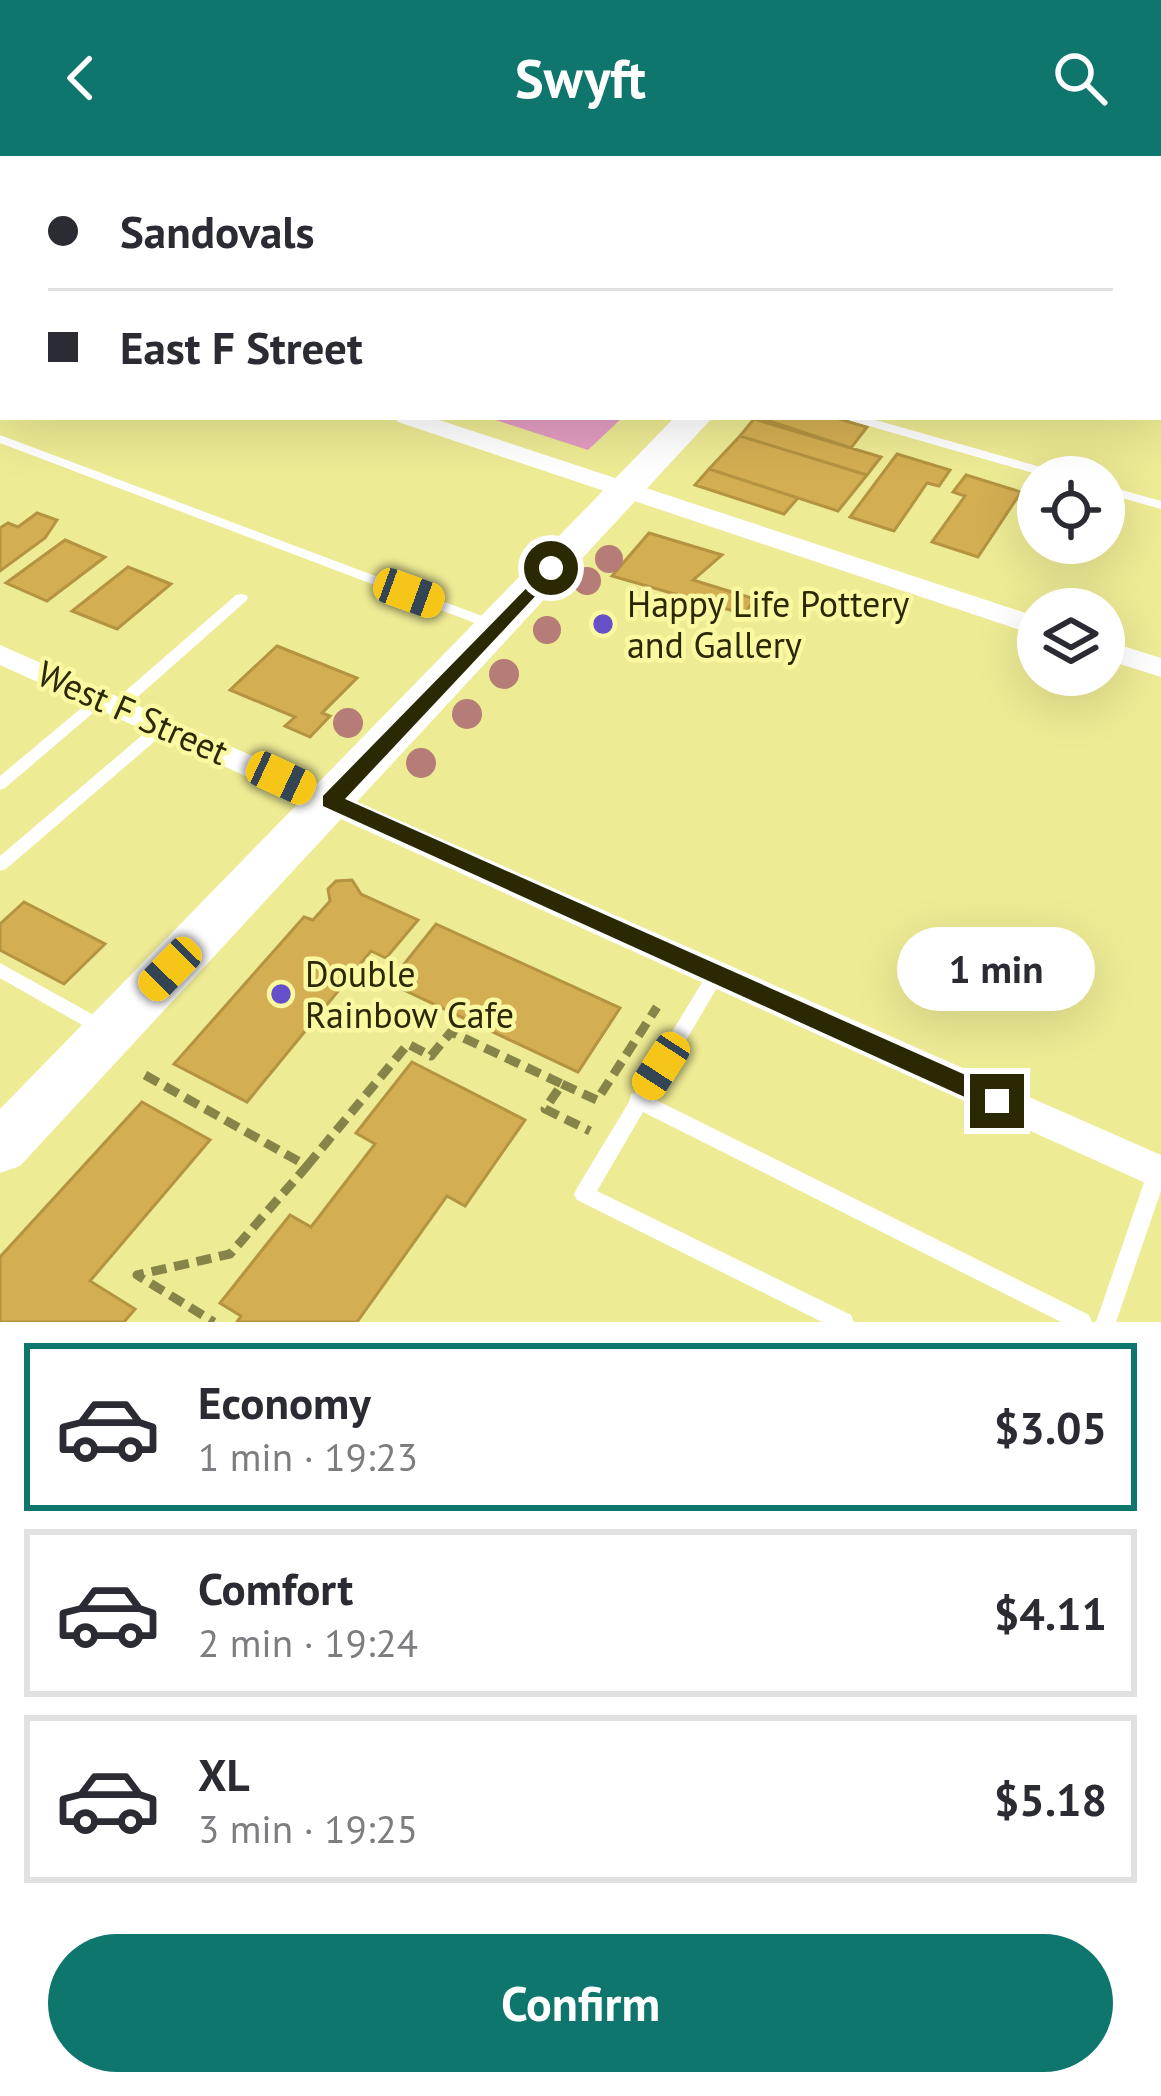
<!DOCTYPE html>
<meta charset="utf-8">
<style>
body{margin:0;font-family:"PT Sans",sans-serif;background:#f7f7f7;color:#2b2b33;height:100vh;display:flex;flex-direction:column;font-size:45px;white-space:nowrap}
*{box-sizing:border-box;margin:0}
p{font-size:39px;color:#7c7c81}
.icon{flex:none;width:66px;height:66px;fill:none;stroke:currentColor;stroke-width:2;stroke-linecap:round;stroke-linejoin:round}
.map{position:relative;height:1166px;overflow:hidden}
.panel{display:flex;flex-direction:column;background:#fff;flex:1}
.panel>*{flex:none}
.guide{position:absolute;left:0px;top:0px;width:1161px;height:264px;box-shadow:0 12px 48px #0002;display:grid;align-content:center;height:264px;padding:0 48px;background:#fff}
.controls{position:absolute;left:1017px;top:300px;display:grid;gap:24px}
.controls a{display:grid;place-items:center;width:108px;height:108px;border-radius:50%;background:#fff;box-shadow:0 12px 48px #0002;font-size:60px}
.end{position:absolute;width:54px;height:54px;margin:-27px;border:15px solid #2b2904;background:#fff;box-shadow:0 0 0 6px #fff}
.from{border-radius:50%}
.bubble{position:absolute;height:84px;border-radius:42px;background:#fff;box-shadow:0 12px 48px #0002;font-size:39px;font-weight:700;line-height:84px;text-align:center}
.car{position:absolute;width:36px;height:72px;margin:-36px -18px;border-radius:15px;box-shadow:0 0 9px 3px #0007;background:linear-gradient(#f5c518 24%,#345 0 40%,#f5c518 0 76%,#345 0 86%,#f5c518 0)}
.guide b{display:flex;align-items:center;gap:42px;height:114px;font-size:45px}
.guide b+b{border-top:3px solid #e1e1e2}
.guide i{width:30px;height:30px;background:#2b2b33}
ul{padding:21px 0 0;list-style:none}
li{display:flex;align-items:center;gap:36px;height:168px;margin:0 24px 18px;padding:0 24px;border:6px solid #e1e1e2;border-radius:0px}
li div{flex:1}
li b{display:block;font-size:45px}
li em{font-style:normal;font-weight:700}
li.current{border-color:#0f766e}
li>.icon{width:108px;height:108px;stroke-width:1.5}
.cta{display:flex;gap:24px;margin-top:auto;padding:24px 48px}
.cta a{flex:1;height:138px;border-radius:72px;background:#0f766e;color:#fff;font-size:48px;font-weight:700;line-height:138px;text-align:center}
header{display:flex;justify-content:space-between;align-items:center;height:156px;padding:0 48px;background:#0f766e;color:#fff;font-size:54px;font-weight:700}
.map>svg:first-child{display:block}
.green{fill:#e39cc1}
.building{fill:#d4ae52;stroke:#b49341;stroke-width:3}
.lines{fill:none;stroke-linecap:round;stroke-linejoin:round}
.path{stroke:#868448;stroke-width:9;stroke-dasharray:15 8;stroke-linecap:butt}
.lane{fill:#fff;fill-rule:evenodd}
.street{fill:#fff;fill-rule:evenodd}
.secondary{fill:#fff;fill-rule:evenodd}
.tree{fill:#b57c78}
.route{fill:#2b2904}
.poi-dot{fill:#6650c9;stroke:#faf8a1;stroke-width:4.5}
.labels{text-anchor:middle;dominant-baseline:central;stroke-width:9;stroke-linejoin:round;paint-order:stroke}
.poi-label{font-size:36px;fill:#2b2904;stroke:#faf8a1;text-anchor:start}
.street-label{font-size:36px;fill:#2b2904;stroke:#faf8a1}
</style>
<header><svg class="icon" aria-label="back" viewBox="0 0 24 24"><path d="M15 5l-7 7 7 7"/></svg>Swyft<svg class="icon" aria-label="search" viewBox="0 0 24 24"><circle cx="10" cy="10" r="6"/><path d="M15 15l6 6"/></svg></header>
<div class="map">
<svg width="1161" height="1166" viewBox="0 0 1161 1166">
<rect width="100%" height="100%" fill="#edeb94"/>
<path class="green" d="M 486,261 L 623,261 L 588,294 Z"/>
<path class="building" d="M 757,261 L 833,261 L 867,271 L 851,292 Z
M 754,263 L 851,292 L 881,301 L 867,319 L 740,280 Z
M 740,280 L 867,319 L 838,355 L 709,313 Z
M 897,298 L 950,314 L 939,330 L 927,327 L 894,375 L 850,361 Z
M 709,313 L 798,342 L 784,358 L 695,329 Z
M 966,319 L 1021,336 L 978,401 L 932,386 L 965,340 L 953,336 Z
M 37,357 L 57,364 L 45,382 L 0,415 L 0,372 L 8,367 L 18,371 Z
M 649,377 L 722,399 L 693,424 L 755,443 L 744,458 L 612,420 Z
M 65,384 L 105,401 L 47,445 L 6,427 Z
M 128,411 L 171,428 L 117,473 L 72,455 Z
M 277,490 L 357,522 L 322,557 L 330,560 L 310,581 L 285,570 L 295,561 L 230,534 Z
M 352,724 L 361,738 L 418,764 L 386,802 L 371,795 L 247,946 L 174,908 L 304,761 L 313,764 L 330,745 L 328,733 L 336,725 Z
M 24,746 L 105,788 L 64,828 L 0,794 L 0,768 Z
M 436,768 L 620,852 L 578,916 L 389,827 Z
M 412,906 L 525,964 L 465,1050 L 447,1040 L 357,1166 L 237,1166 L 241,1160 L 220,1147 L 290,1059 L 311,1071 L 375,988 L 356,977 Z
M 142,946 L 210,984 L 90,1125 L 135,1153 L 124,1166 L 0,1166 L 0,1101 Z"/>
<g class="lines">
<path class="path" d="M 145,919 L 307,1010 L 230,1098 L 137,1119 L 214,1166
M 562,928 L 597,944 L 657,851
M 307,1010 L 408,888 L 431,900 L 451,876 L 562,928 L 545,953 L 590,975"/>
<path class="lane" d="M 699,0 L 715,0 L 721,3 L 705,3 Z
M 1158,101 L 1161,101 L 1161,107 L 1158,107 Z
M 846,261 L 865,261 L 1065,318 L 1067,321 L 1047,321 L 848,264 Z
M 0,279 L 498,466 L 500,469 L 493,473 L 488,472 L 0,287 Z
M 1104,329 L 1161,345 L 1161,353 L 1104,337 Z
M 241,438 L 246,439 L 248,442 L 246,445 L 124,553 L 114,553 L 112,549 L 114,545 L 236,439 Z
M 102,537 L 107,539 L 109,542 L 107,545 L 5,632 L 0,634 L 0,620 L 97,539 Z
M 164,564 L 169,565 L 171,569 L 169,573 L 6,713 L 0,715 L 0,700 L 159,565 Z
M 0,807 L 108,867 L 111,872 L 108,877 L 102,879 L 96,877 L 0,822 Z
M 715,813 L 721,815 L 724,820 L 652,942 L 1089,1159 L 1092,1166 L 1061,1166 L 643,956 L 597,1035 L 851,1159 L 854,1166 L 822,1166 L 577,1044 L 574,1038 L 577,1032 L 629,946 L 631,938 L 635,937 L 709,815 Z
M 1158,1006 L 1161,1008 L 1161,1035 L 1116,1166 L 1096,1166 L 1148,1015 L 1151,1009 Z"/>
<path class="street" d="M 1072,0 L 1102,0 L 1104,3 L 1074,3 Z
M 1158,11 L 1161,11 L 1161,23 L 1158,23 Z
M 3,45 L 3,57 L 0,58 L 0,46 Z
M 0,120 L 3,120 L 3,133 L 0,133 Z
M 394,261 L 430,261 L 1038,461 L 1038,480 L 398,266 Z
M 1104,484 L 1161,502 L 1161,521 L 1104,503 Z
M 0,489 L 1161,999 L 1161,1034 L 0,509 Z"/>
<path class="secondary" d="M 335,0 L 373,0 L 375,3 L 337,3 Z
M 928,0 L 957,0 L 926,3 Z
M 1158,202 L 1161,203 L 1161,223 L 1158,222 Z
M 675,261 L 713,261 L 20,1010 L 0,1017 L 0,953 Z"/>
</g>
<g class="tree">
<circle cx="609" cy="403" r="14"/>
<circle cx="587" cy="425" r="14"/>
<circle cx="547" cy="474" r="14"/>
<circle cx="504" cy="518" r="15"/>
<circle cx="467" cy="558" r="15"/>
<circle cx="348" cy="567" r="15"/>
<circle cx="421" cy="607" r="15"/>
</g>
<path class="route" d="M 551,407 L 560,412 L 558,416 L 345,643 L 1006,937 L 1006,952 L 989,952 L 323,650 L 323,640 Z"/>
<g class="poi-dot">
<circle cx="603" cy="468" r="12"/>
<circle cx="281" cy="838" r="12"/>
</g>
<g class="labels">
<g class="poi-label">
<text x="627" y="447">Happy Life Pottery<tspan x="627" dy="41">and Gallery</tspan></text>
<text x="305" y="817">Double<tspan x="305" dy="41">Rainbow Cafe</tspan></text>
</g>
<g class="street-label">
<text transform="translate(133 556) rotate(24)">West F Street</text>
</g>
</g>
</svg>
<div class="controls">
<a><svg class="icon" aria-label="locate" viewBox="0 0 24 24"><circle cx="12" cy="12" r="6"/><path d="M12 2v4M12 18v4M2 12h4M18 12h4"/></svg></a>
<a><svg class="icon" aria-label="layers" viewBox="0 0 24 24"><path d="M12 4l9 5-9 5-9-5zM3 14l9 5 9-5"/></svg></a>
</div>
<i class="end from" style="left:551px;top:412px"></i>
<i class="end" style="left:997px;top:945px"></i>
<div class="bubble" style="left:897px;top:771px;width:198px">1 min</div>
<i class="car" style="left:409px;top:437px;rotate:110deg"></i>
<i class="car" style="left:281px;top:622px;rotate:115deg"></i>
<i class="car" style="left:170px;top:813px;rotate:224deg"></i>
<i class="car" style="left:661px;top:910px;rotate:213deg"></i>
<div class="guide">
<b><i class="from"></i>Sandovals</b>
<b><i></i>East F Street</b>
</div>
</div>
<section class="panel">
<ul>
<li class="current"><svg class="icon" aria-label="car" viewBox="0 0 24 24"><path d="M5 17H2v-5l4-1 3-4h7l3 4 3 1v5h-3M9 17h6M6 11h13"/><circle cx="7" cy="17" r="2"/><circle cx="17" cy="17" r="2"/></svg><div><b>Economy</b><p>1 min · 19:23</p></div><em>$3.05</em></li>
<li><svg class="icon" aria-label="car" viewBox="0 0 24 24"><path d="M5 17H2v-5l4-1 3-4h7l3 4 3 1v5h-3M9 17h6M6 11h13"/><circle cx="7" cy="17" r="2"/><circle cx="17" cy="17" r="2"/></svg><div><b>Comfort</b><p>2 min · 19:24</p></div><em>$4.11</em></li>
<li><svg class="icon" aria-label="car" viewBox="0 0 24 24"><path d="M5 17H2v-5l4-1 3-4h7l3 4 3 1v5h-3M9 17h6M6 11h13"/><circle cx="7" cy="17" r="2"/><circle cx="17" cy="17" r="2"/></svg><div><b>XL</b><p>3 min · 19:25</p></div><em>$5.18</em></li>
</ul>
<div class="cta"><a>Confirm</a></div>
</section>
